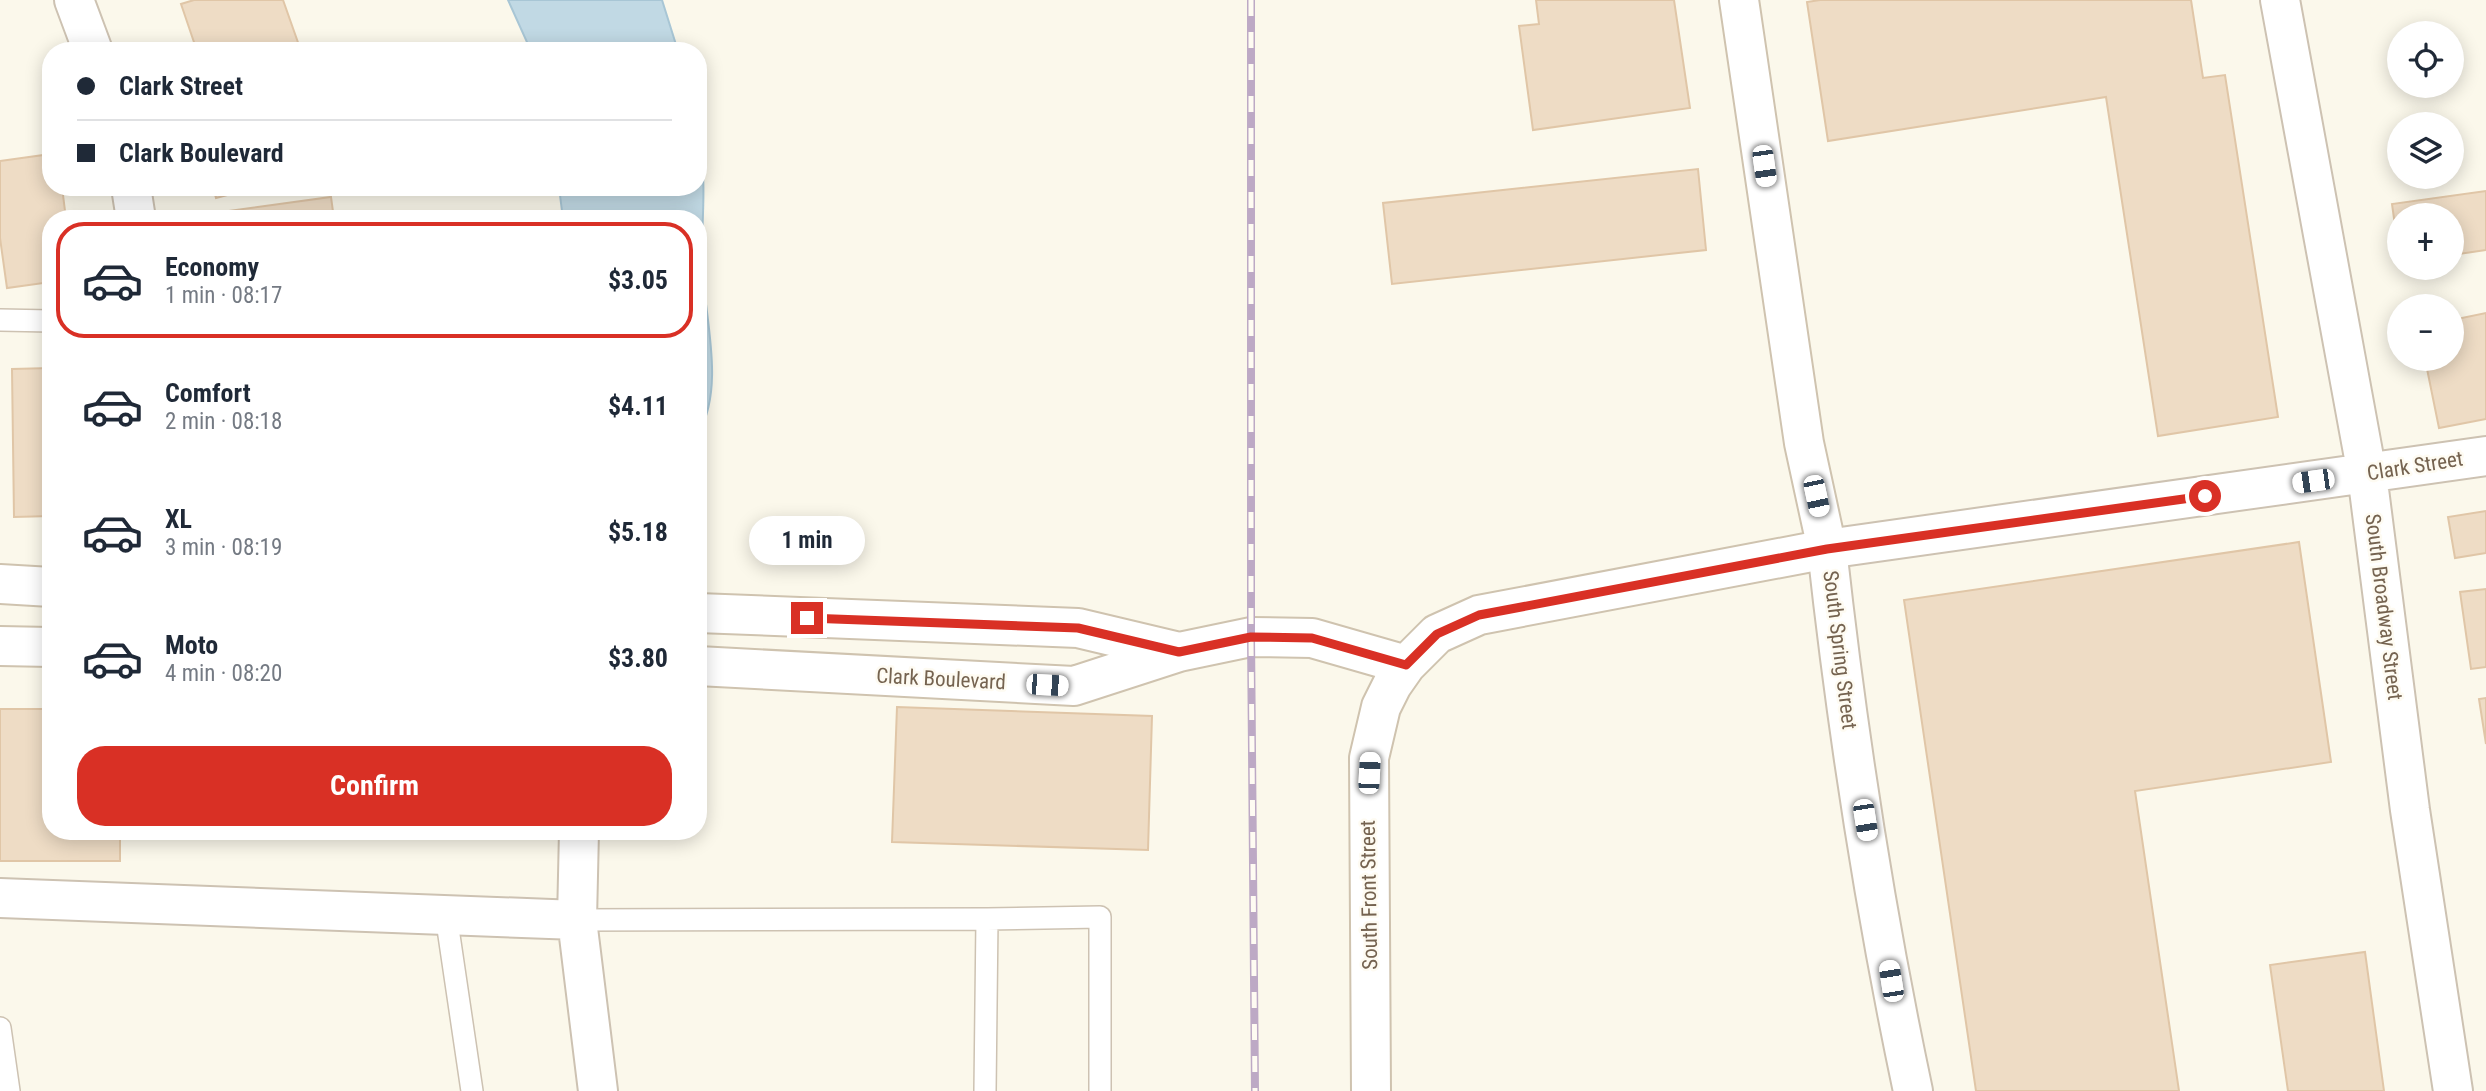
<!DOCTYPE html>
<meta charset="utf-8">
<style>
body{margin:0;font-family:"Roboto Condensed",sans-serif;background:#f6f6f7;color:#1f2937;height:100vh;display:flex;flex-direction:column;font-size:26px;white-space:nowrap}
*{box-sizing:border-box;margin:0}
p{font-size:23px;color:#747a83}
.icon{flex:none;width:38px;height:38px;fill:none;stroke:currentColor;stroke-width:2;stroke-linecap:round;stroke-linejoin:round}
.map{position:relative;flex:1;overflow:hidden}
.panel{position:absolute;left:42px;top:210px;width:665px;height:630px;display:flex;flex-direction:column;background:#fff;border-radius:28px;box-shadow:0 4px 18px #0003}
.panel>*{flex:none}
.banner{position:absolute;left:42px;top:42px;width:665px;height:154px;border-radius:28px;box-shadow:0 4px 18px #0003;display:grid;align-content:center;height:154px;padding:0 35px;background:#fff}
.fabs{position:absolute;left:2387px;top:21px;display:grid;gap:14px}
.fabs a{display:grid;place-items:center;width:77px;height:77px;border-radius:50%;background:#fff;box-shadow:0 4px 18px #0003;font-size:35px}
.end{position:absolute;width:32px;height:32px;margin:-16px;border:9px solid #d93025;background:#fff;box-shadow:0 0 0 4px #fff}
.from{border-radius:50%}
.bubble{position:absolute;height:49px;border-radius:24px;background:#fff;box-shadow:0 4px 18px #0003;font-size:23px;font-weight:700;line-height:49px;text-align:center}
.car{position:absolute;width:21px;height:42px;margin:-21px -10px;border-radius:9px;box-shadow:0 0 5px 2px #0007;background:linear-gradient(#fff 24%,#345 0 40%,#fff 0 76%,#345 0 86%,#fff 0)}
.banner b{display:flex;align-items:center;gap:24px;height:66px;font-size:26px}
.banner b+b{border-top:2px solid #e0e1e3}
.banner i{width:18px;height:18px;background:#1f2937}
ul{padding:12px 0 0;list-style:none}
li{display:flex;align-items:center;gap:21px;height:116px;margin:0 14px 10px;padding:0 21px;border:4px solid transparent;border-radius:28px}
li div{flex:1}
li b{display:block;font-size:26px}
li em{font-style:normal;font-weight:700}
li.active{border-color:#d93025}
li>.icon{width:63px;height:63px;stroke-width:1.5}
.cta{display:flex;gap:14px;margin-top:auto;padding:14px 35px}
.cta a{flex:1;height:80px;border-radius:28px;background:#d93025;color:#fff;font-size:28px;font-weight:700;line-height:80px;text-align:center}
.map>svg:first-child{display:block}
.water{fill:#c1d9e4;stroke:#a8c6d5;stroke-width:2}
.building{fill:#eedcc5;stroke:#e0c6a7;stroke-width:2}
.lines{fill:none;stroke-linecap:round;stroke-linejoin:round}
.lane-casing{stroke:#cdc2b2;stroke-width:24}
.street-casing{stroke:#cdc2b2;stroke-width:42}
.secondary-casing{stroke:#cfc3af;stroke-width:42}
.lane{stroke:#fff;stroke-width:21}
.street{stroke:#fff;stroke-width:38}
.secondary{stroke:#fff;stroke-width:38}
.rail-casing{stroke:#bda9c5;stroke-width:8}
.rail{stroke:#fefbf2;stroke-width:5;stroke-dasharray:16;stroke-linecap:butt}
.route{stroke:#d93025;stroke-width:9}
.labels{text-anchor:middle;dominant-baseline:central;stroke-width:5;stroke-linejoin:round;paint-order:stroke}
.street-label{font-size:21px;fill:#756350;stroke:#fefbf2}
</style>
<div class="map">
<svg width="2486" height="1091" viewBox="0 0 2486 1091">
<rect width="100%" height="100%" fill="#fbf8eb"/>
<path class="water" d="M 508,0 L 662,0 L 678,51 L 531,51 Z
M 698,139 C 708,180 701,222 702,263 C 704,316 726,386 698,434 L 698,219 L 563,219 L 559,187 L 698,187 Z"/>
<path class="building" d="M 194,0 L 283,0 L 301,51 L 197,51 L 181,4 Z
M 1536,0 L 1674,0 L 1690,108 L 1533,130 L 1519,26 L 1539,24 Z
M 1820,0 L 2191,0 L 2203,78 L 2225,75 L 2278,417 L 2158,436 L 2106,97 L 1828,141 L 1807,2 Z
M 51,154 L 51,187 L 62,187 L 66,219 L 51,219 L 51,282 L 7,288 L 0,238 L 0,161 Z
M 1698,169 L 1706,250 L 1392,284 L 1383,203 Z
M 213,187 L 258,187 L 216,198 Z
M 2486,191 L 2486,250 L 2452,255 L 2452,215 L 2399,215 L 2399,254 L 2392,204 Z
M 331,197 L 334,219 L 229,219 L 228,211 Z
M 2486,313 L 2486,419 L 2439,428 L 2425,359 L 2452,359 L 2452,320 Z
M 51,368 L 51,516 L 14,517 L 12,369 Z
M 2486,511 L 2486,553 L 2455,558 L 2448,517 Z
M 2299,542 L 2331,762 L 2135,791 L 2179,1091 L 1976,1091 L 1904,600 Z
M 2486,589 L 2486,667 L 2471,669 L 2460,592 Z
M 2486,698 L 2486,744 L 2479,699 Z
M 897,707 L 1152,716 L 1148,850 L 892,842 Z
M 0,709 L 51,709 L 51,831 L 120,831 L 120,861 L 0,861 Z
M 2365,952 L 2384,1091 L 2288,1091 L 2270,965 Z"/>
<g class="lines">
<g class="lane-casing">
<path id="lane" d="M 0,320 L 51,321
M 446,915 L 472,1091
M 577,920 L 987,919 L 1100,917 L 1100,1091
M 0,1028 L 9,1091
M 985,1091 L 987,919"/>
</g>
<g class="street-casing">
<path id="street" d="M 74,0 L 93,51
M 2280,0 L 2367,474 L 2410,810 L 2453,1091
M 131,187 L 136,219
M 579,831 L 577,920 L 598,1091
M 0,898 L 577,920
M 1913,1091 C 1875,912 1847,730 1827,549 L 2486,456"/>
</g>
<g class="secondary-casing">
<path id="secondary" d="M 0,584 L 51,587
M 698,613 L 1078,628 L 1179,652
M 0,646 L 51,647
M 698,666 L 1074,686 L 1179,652 L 1251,637 L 1312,638 L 1406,665
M 1371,1091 L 1369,758 L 1381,707 L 1392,685 L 1406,665 L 1437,634 L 1479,615 L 1827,549 L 1804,443 L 1739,0"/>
</g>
<use href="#lane" class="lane"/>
<use href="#street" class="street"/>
<use href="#secondary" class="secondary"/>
<g class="rail-casing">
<path id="rail" d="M 1251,0 L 1251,637 L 1255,1091"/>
</g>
<use href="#rail" class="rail"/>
</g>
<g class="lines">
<path class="route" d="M 807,618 L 1078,628 L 1179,652 L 1251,637 L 1312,638 L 1406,665 L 1437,634 L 1479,615 L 1827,549 L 2205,496"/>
</g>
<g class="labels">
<g class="street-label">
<text transform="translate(2415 466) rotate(-9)">Clark Street</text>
<text transform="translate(2384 607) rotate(83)">South Broadway Street</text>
<text transform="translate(1840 650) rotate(83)">South Spring Street</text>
<text transform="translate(941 679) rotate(3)">Clark Boulevard</text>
<text transform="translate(1369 895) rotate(-91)">South Front Street</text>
</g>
</g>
</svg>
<div class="fabs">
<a><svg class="icon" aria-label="locate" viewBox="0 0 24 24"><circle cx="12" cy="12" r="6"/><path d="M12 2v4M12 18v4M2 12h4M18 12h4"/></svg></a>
<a><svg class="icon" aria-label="layers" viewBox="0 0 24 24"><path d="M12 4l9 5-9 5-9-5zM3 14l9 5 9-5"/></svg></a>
<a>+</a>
<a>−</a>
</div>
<i class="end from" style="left:2205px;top:496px"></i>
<i class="end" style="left:807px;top:618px"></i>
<div class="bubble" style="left:749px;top:516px;width:116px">1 min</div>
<i class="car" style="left:1764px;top:166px;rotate:172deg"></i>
<i class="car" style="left:2313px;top:481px;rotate:262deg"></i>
<i class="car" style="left:1816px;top:496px;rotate:168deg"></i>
<i class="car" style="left:1047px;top:685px;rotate:93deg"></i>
<i class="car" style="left:1369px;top:773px;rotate:3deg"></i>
<i class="car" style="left:1865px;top:820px;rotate:171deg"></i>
<i class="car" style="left:1891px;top:981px;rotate:351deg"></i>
<div class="banner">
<b><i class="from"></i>Clark Street</b>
<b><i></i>Clark Boulevard</b>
</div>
<section class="panel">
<ul>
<li class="active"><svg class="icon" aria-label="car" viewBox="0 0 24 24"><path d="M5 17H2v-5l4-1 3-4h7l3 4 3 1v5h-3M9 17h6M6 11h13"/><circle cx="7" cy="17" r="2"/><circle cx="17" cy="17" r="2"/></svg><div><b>Economy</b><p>1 min · 08:17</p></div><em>$3.05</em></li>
<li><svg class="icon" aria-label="car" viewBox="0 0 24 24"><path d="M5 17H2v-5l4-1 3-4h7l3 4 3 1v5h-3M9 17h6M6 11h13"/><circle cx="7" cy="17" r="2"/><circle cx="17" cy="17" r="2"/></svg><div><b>Comfort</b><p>2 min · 08:18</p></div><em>$4.11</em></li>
<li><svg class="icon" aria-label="car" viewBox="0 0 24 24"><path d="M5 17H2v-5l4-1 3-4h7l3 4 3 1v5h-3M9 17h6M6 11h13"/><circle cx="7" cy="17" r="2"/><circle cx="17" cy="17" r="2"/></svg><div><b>XL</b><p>3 min · 08:19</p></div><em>$5.18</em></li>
<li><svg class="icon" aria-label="car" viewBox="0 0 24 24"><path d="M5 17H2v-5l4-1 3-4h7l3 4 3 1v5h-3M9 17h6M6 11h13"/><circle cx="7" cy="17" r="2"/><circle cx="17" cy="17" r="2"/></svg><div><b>Moto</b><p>4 min · 08:20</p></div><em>$3.80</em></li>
</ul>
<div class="cta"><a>Confirm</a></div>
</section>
</div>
